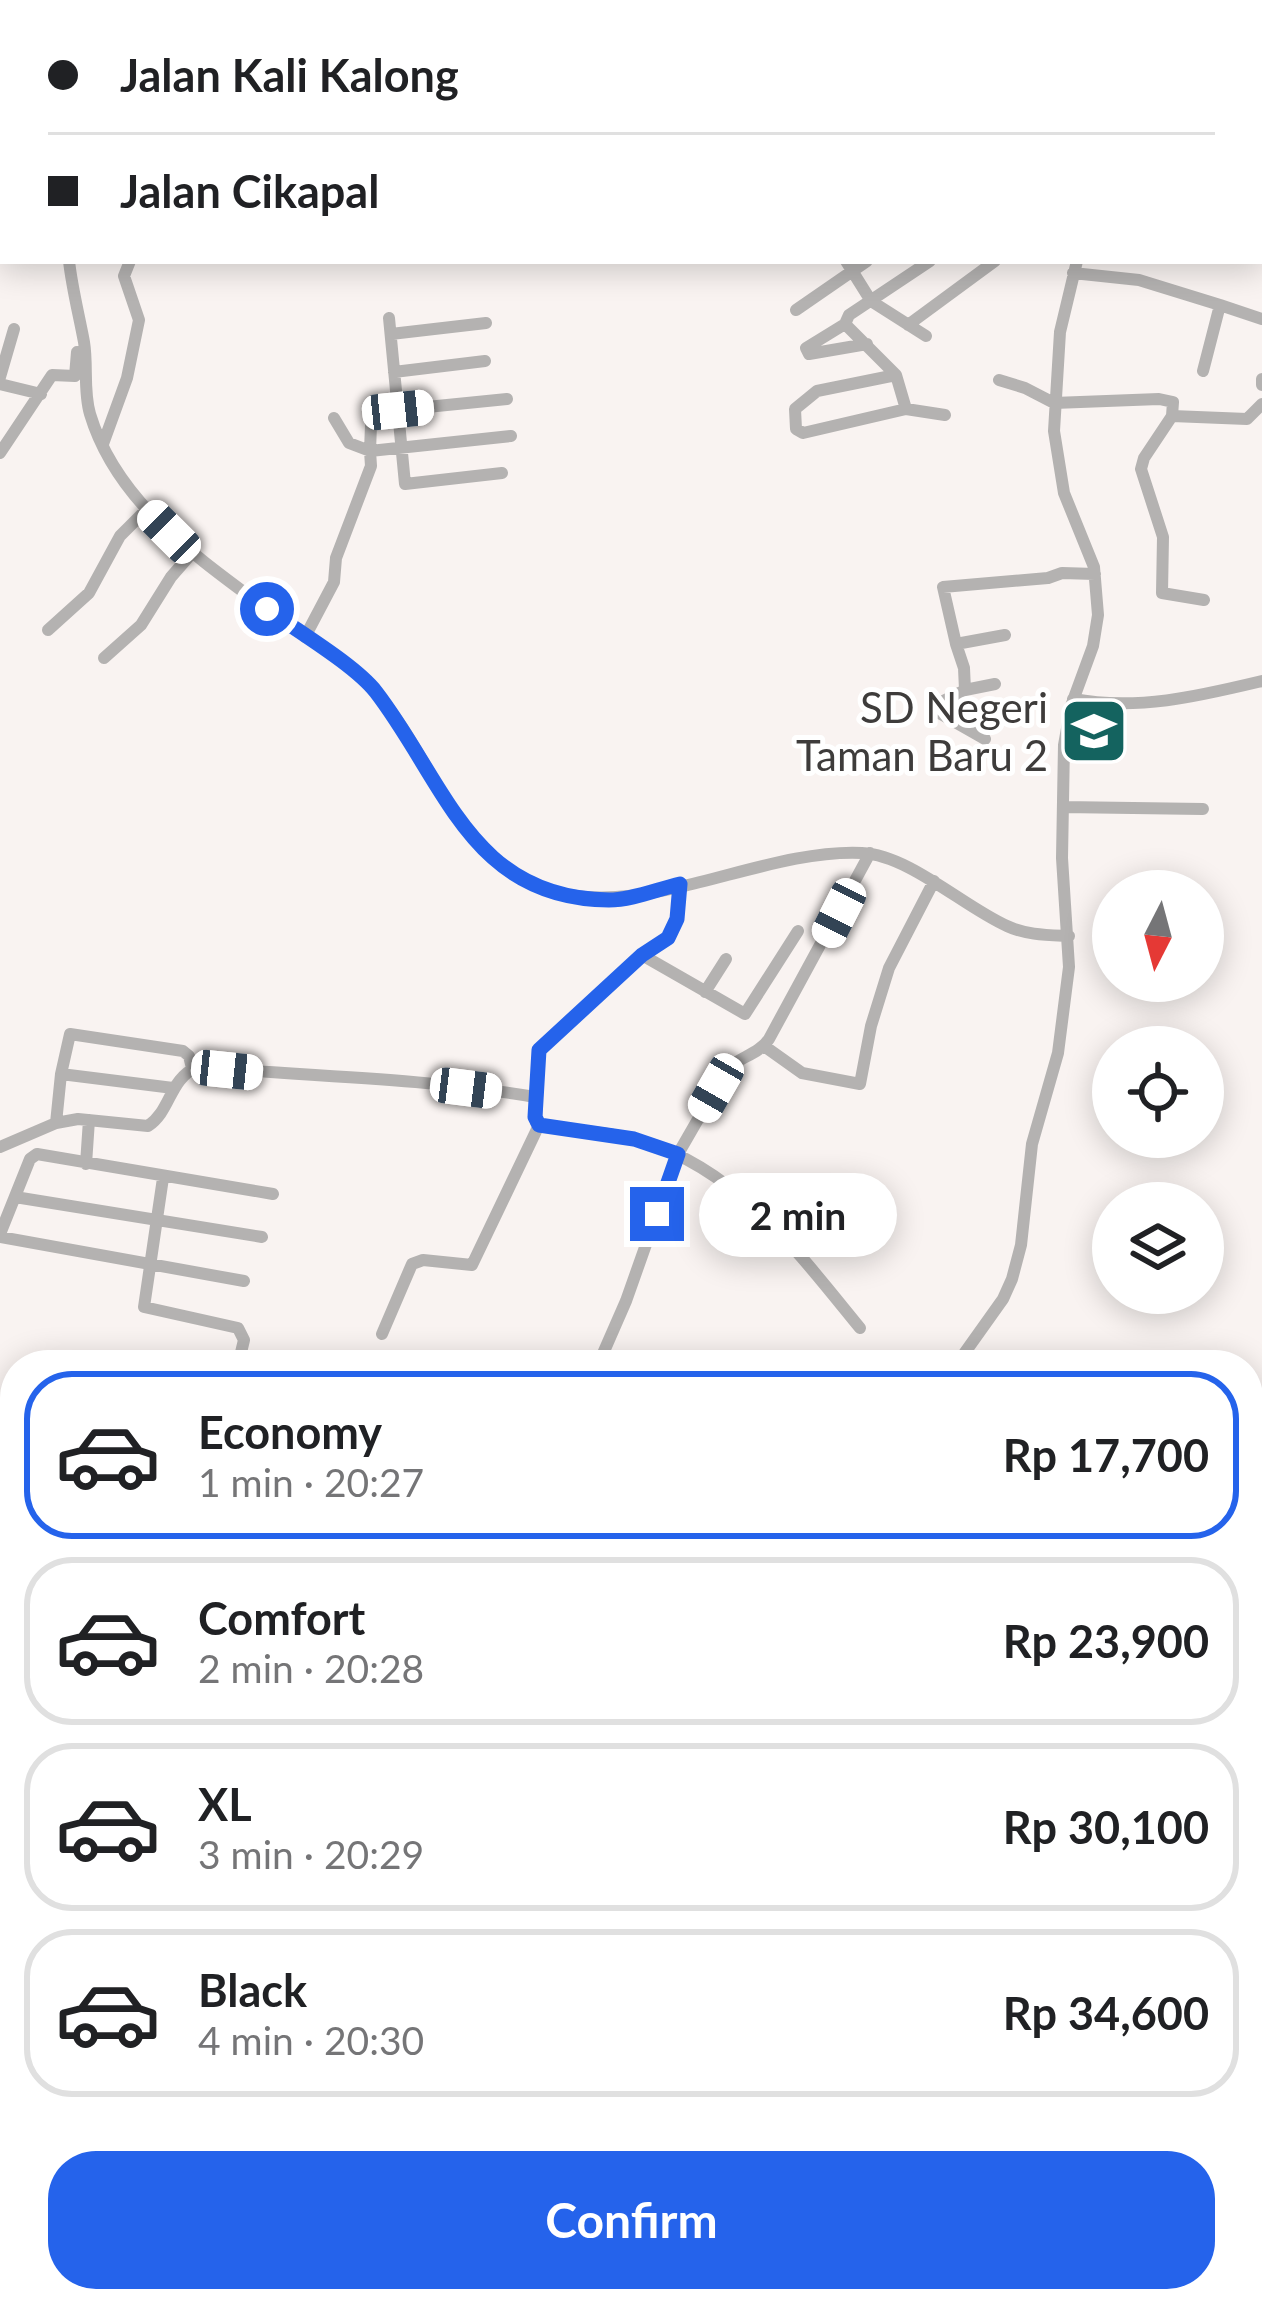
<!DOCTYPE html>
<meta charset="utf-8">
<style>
body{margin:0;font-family:Lato,sans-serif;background:#f2f2f2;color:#202124;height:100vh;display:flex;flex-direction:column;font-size:45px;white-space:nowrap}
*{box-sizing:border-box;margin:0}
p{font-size:39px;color:#757577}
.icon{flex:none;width:66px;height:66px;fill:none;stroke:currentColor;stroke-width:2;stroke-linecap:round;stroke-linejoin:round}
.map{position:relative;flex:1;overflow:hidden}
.sheet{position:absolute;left:0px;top:1350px;width:1263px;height:963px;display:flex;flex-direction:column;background:#fff;border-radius:48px 48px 0 0;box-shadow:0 6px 30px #0003}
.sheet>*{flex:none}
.hud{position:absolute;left:0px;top:0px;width:1263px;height:264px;box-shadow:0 6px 30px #0003;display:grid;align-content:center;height:264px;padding:0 48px;background:#fff}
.needle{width:78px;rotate:186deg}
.controls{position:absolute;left:1092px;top:870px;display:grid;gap:24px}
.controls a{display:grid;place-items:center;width:132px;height:132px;border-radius:50%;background:#fff;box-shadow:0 6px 30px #0003;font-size:60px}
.end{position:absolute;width:54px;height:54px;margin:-27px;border:15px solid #2563eb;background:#fff;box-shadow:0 0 0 6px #fff}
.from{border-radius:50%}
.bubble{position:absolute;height:84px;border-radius:42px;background:#fff;box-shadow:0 6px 30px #0003;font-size:39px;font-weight:700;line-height:84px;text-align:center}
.car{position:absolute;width:36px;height:72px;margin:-36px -18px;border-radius:15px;box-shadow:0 0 9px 3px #0007;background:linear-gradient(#fff 24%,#345 0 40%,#fff 0 76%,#345 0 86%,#fff 0)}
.hud b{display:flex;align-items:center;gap:42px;height:114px;font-size:45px}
.hud b+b{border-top:3px solid #e0e0e0}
.hud i{width:30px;height:30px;background:#202124}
ul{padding:21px 0 0;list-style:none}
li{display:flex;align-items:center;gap:36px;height:168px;margin:0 24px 18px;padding:0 24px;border:6px solid #e0e0e0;border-radius:48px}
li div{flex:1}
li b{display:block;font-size:45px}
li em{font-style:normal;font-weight:700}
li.active{border-color:#2563eb}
li>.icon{width:108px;height:108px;stroke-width:1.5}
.primary-button{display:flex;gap:24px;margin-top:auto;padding:24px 48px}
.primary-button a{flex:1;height:138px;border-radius:48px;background:#2563eb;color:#fff;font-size:48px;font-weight:700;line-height:138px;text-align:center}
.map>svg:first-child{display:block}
.water{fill:#54c5fb;stroke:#4d9cc1;stroke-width:3}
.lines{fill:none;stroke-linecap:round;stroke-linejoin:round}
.minor{stroke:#b4b2b1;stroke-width:12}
.route{stroke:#2563eb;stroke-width:15}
.labels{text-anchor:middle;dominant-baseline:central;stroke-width:10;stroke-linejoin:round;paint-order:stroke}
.poi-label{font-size:42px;fill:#3e3c3b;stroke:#fff;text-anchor:end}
</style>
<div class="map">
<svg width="1262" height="2312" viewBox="0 0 1262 2312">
<rect width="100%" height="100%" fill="#f9f3f1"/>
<path class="water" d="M 1262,1827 L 1262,2312 L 830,2312 L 844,2298 L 1248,2298 L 1248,1829 Z"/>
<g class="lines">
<path class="minor" d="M 85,0 L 90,3
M 1248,0 L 1248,3
M 16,3 L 18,0
M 112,3 L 113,0
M 167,3 L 168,0
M 0,20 L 3,17
M 0,47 L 3,49
M 0,132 L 3,134
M 69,261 C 72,288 79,315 84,342 C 88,366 83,390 90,414 C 116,501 195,556 264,607 C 299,632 344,657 373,689 C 433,754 450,851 540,887 C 638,925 759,848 862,853 C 909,855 964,907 1007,926 C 1026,935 1048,935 1069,936
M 846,261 L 871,301 L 926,336
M 1073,273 L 1139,280 L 1220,305 L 1203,371
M 1220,305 L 1262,319
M 796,310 L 867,261
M 389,318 L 405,484 L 502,473
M 845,324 L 806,348 L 809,354 L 867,344
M 908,325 L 995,261
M 391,334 L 486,323
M 394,372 L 485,361
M 896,375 L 817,391 L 795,409 L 796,429 L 803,433 L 906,409 L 896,375 L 845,324 L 849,315 L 930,261
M 0,377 L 14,329
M 1262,379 L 1262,385
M 999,380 L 1025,388 L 1054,403 L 1159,399 L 1173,402 L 1172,416 L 1144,458 L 1141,469 L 1163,537 L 1162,593 L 1204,600
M 0,384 L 41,394
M 507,399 L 377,412 L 371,425 L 370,451 L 511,436
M 906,409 L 945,415
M 1172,416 L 1247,419 L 1262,404
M 103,444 L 127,378 L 139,320 L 124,276 L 130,261
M 0,453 L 52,375 L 75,376 L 77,352
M 48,630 L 89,593 L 120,536 L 147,509
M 1005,635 L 956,644 L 943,587 L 1048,578 L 1062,573 L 1095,574
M 305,637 L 334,582 L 336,558 L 371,466 L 370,451 L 349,443 L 334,418
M 956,644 L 964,668 L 965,690 L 937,704 L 934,710 L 985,739
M 104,658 L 141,625 L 171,577 L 191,554
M 965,690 L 995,684
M 1073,699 C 1138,711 1199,696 1262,681
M 1063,807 L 1203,809
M 680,884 L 677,919 L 668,938 L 642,955 L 539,1050 L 536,1122 L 544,1126 C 577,1131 613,1132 645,1142 C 739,1171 800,1255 860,1328
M 642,955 L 745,1014 L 798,931
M 705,992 L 726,959
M 764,1046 L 802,1073 L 860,1084 L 871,1026 L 889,968 L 934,881
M 61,1074 L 173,1088
M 56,1123 L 61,1074 L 70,1034 L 183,1051 L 189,1056 L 192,1068
M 0,1147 L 56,1123 L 78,1119 L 148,1126 C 171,1111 169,1079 197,1067 C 310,1076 423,1078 535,1097
M 86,1164 L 89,1120
M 163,1178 L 144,1307 L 238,1328 L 244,1340 L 238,1365
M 15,1197 L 262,1237
M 0,1234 L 30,1159 L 37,1154 L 273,1194
M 0,1237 L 244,1281
M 382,1334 L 412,1264 L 423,1260 L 472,1265 L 539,1125
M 598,1365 L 626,1301 L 678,1154 L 727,1069 C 740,1057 759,1054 769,1039 L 870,853
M 956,1365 L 1003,1299 L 1012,1279 L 1021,1245 L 1032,1144 L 1058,1053 L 1069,967 L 1062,858 L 1064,745 L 1071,706 L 1093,646 L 1098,615 L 1094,567 L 1064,493 L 1054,431 L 1060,332 L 1077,261
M 1248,1417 L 1262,1418
M 0,1535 L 2,1536
M 0,2114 L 15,2115
M 40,2312 L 41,2298
M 342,2312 L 349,2298
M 459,2312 L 464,2298
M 647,2312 L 658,2298"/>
</g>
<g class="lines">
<path class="route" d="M 267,609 C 297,631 355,665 376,692 C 446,783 471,899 609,900 C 632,900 658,889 680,884 L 677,919 L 668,938 L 642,955 L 539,1050 L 535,1117 L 539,1125 L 634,1139 L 678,1154 L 657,1214"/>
</g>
<defs>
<g id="school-square" transform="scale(3.45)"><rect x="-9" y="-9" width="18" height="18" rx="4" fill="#14635f" stroke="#fff"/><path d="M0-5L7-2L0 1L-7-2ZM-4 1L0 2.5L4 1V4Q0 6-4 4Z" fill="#fff"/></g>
</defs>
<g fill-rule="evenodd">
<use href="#school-square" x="1094" y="731"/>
</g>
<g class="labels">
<g class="poi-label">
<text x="1048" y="707">SD Negeri<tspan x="1048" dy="48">Taman Baru 2</tspan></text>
</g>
</g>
</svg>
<div class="controls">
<a><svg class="needle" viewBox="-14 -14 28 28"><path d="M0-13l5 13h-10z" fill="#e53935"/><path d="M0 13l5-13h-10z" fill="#757577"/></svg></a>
<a><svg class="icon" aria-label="locate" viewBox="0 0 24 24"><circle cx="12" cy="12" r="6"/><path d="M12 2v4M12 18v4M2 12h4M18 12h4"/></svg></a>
<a><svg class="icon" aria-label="layers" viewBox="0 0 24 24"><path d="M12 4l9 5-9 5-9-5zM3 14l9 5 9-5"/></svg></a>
</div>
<i class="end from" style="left:267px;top:609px"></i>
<i class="end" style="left:657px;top:1214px"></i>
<div class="bubble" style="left:699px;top:1173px;width:198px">2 min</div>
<i class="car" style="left:398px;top:410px;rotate:84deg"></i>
<i class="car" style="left:169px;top:532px;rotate:315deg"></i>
<i class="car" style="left:839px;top:913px;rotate:207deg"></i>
<i class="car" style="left:227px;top:1070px;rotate:96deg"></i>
<i class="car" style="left:466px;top:1088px;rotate:97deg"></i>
<i class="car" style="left:716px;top:1088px;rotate:210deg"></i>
<div class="hud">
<b><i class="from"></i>Jalan Kali Kalong</b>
<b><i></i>Jalan Cikapal</b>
</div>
<section class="sheet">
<ul>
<li class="active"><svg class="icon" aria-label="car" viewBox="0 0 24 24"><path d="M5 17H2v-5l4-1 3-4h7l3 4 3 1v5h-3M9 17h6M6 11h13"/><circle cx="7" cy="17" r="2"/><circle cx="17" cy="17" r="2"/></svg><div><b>Economy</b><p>1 min · 20:27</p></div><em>Rp 17,700</em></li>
<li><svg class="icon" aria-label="car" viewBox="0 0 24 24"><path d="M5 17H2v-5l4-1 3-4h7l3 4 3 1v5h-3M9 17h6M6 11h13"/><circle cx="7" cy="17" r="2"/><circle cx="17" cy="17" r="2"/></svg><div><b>Comfort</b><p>2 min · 20:28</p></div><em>Rp 23,900</em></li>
<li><svg class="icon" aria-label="car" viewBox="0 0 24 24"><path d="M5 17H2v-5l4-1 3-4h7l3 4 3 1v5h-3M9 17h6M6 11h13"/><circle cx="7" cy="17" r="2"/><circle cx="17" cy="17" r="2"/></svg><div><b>XL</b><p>3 min · 20:29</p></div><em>Rp 30,100</em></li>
<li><svg class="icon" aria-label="car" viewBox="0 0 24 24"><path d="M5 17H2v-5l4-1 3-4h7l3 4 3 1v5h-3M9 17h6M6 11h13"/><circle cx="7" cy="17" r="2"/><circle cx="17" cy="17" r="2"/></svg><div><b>Black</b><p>4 min · 20:30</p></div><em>Rp 34,600</em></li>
</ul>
<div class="primary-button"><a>Confirm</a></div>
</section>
</div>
